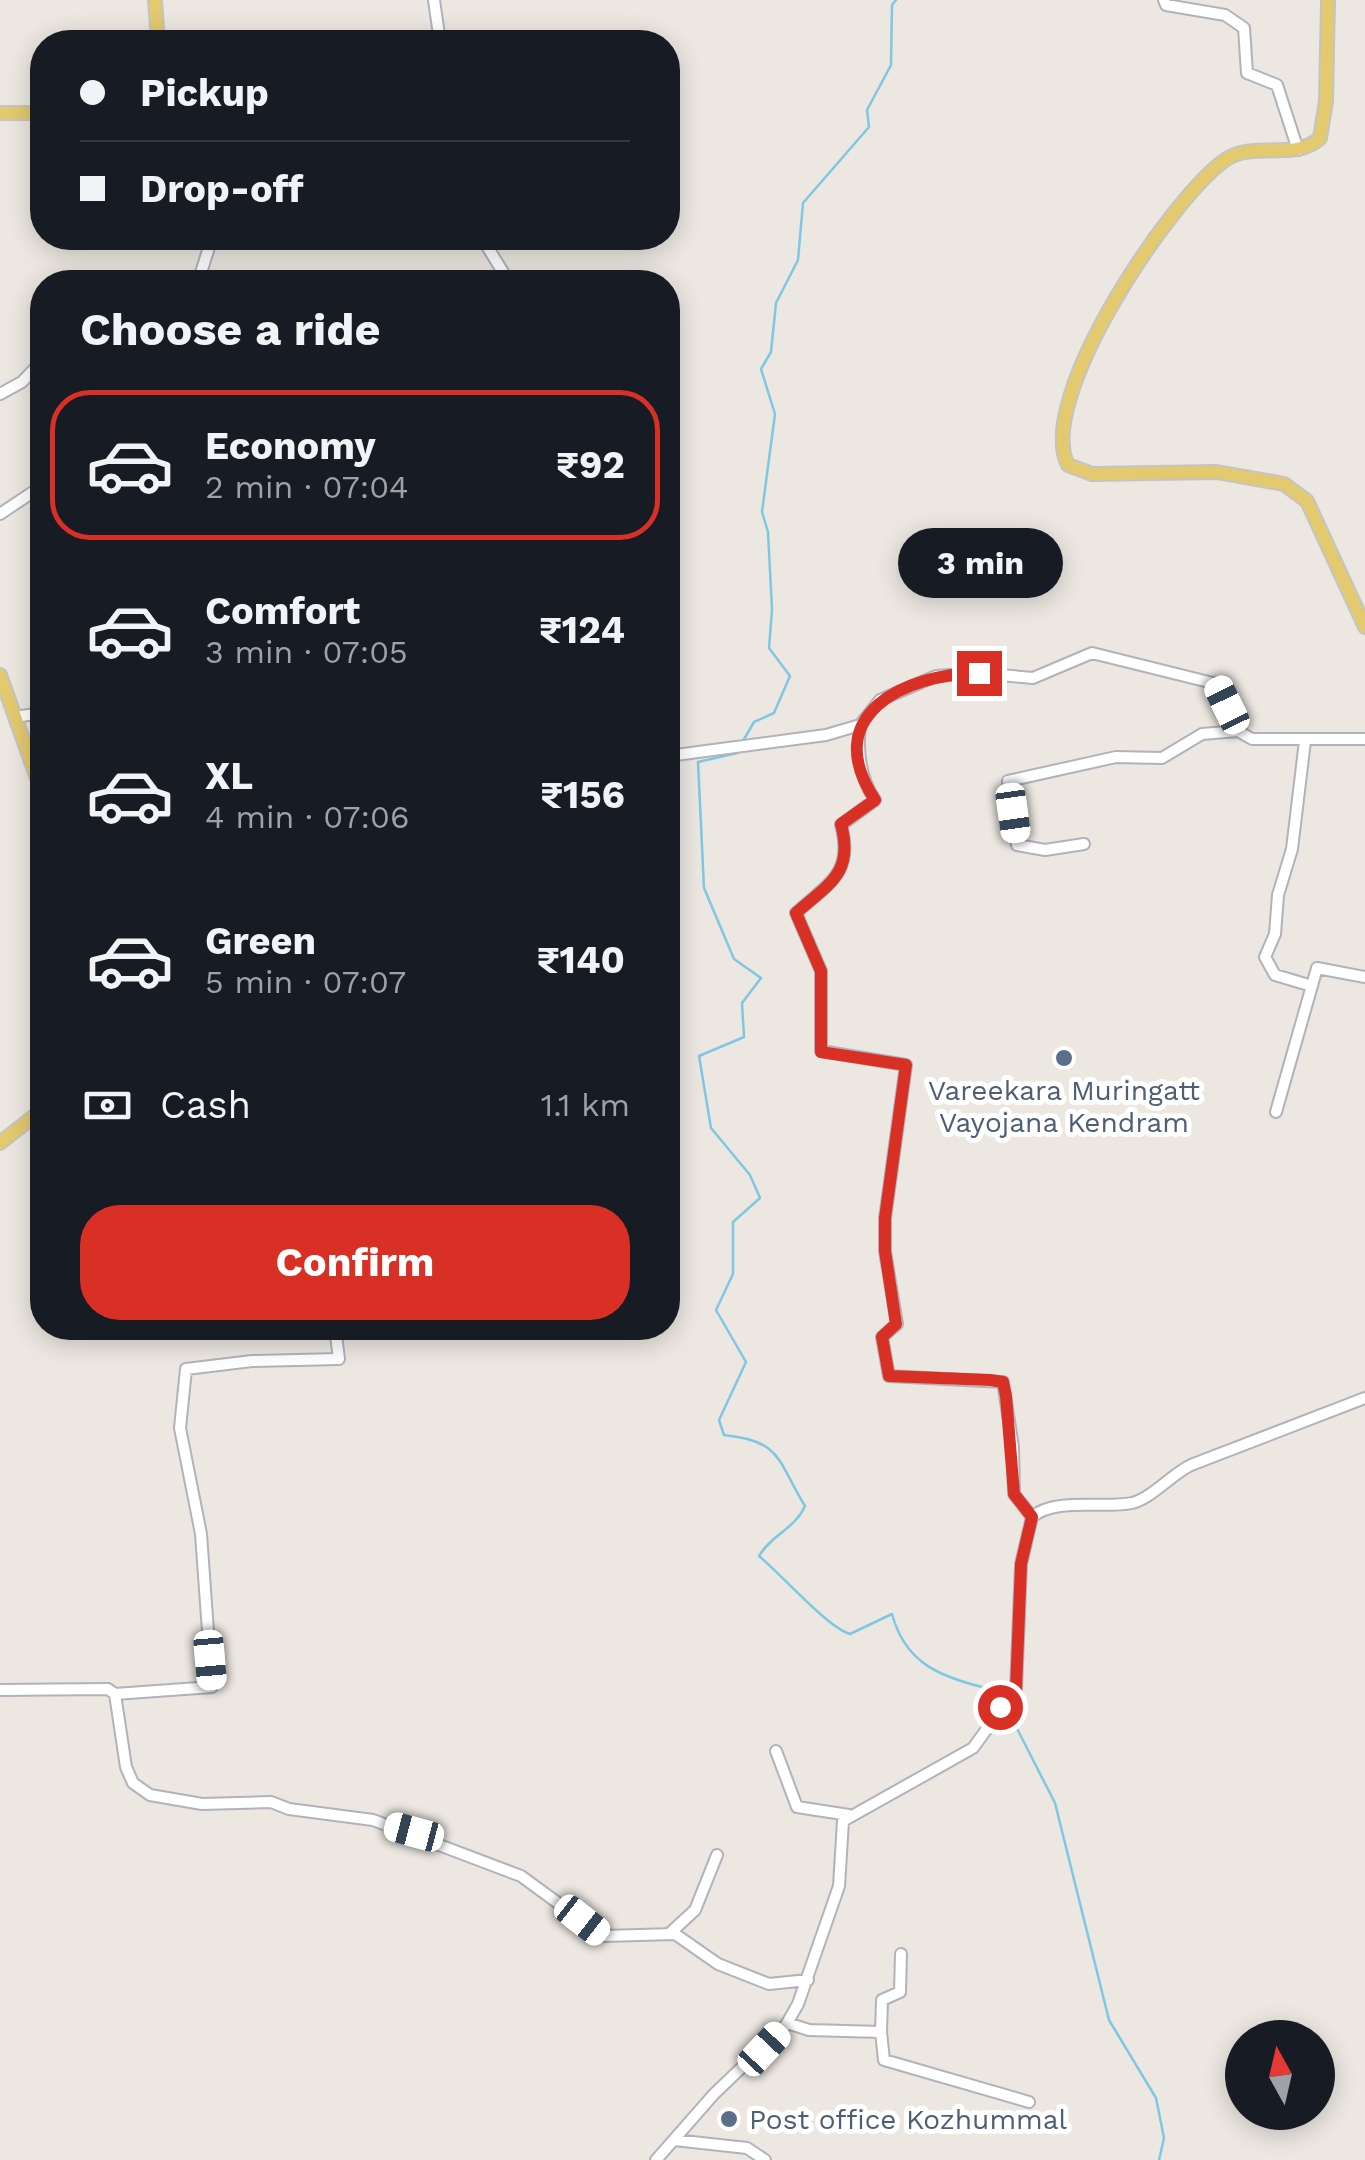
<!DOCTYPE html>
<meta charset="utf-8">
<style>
body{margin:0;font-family:"Work Sans",sans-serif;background:#20242c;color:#f1f3f6;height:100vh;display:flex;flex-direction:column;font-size:38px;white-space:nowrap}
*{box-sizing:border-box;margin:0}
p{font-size:32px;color:#9ea1a6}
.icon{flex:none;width:55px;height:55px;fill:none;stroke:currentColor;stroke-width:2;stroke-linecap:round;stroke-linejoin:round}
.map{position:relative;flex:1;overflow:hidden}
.sheet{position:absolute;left:30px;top:270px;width:650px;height:1070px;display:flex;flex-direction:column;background:#171b24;border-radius:40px;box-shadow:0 5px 25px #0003}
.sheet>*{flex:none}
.top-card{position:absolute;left:30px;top:30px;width:650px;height:220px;border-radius:40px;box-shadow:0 5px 25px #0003;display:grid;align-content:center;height:220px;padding:0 50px;background:#171b24}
.needle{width:65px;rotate:352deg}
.fabs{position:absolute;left:1225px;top:2020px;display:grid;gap:20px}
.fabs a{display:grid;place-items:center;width:110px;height:110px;border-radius:50%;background:#171b24;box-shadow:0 5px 25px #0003;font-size:50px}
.end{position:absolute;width:45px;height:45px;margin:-22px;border:12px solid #d93025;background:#fff;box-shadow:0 0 0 5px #fff}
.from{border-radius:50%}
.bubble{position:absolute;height:70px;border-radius:35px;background:#171b24;box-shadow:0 5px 25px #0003;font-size:32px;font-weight:700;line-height:70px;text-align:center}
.car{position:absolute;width:30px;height:60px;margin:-30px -15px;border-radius:12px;box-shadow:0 0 8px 2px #0007;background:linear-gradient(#fff 24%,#345 0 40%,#fff 0 76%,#345 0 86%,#fff 0)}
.top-card b{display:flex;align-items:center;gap:35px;height:95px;font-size:38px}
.top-card b+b{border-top:2px solid #363941}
.top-card i{width:25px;height:25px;background:#f1f3f6}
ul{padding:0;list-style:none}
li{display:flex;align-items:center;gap:30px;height:150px;margin:0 20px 15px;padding:0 30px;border:5px solid transparent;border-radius:40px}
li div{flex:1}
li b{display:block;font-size:38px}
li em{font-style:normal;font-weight:700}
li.selected{border-color:#d93025}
li>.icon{width:90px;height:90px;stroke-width:1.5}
h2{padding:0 50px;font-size:45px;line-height:120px}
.pay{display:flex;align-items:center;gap:25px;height:110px;padding:0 50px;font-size:38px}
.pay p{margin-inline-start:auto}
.button{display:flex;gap:20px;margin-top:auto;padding:20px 50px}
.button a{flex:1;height:115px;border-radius:40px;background:#d93025;color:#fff;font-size:40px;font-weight:700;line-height:115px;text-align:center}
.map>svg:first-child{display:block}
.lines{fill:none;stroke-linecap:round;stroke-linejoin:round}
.stream{stroke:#7fc7e3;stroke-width:2.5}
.minor-casing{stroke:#b1b2bb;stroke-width:14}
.major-casing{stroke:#c4c4c4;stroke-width:16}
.minor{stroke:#fff;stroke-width:10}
.major{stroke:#e3ca6f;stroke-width:12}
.route{stroke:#d93025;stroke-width:12}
.service-dot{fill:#5c6f8a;stroke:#fff;stroke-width:4}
.labels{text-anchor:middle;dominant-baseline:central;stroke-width:10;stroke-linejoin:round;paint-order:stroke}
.service-label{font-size:28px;fill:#4e5e75;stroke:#fff}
</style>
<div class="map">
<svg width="1365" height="2160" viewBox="0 0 1365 2160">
<rect width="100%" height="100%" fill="#ece7e1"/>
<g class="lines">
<path class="stream" d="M 743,741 L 754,722 L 774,713 L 790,676 L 769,648 L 772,609 L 768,532 L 762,512 L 775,414 L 761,369 L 771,352 L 776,303 L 798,260 L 803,203 L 869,127 L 867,110 L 891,65 L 892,5 L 896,0
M 737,753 L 698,762 L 704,888 L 734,959 L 761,978 L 742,1003 L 744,1037 L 699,1056 L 711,1128 L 750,1175 L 760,1198 L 733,1222 L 733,1274 L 716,1310 L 746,1362 L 719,1420 L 724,1435 C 783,1441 777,1461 805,1506 C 795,1529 772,1534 759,1556 C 782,1575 828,1628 850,1634 L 892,1614 C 905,1662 938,1676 982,1687
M 995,1694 L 1003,1702
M 1007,1709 L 1055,1803 L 1109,2020 L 1156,2098 L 1164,2138 L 1159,2160"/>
<g class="minor-casing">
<path id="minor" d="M 434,0 L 440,42
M 1164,0 L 1166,5 L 1225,15 L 1244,28 L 1247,73 L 1277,85 L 1298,150
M 482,238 L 509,282
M 198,282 L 212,238
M 0,394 L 22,382 L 42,361
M 0,514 L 42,486
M 15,717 L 42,713
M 860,725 C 857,751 860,778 875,800 L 841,825 C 854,873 829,883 796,913 L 821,971 L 821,1051 L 906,1065 L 885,1218 L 885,1251 L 897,1324 L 882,1337 L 889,1376 L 1003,1382 L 1013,1447 L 1014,1494 L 1032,1517
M 1305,741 L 1292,849 L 1278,895 L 1275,934 L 1265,957 L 1275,975 L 1312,986
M 668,756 L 826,735 L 860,725 L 880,700 L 936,676 L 979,673 L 1033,678 L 1092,653 L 1217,684 L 1238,731 L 1252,739 L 1365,739
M 1084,844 L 1045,850 L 1017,845 L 1008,781 L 1116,757 L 1162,758 L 1202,734 L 1238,731
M 1276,1112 L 1317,968 L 1365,977
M 0,1690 L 108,1689 L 115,1694 L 126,1767 L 133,1783 L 150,1795 L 202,1804 L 271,1802 L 289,1809 L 373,1820 L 521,1876 L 603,1936 L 675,1934 L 718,1964 L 769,1984 L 808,1980
M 115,1694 L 212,1687 L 201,1534 L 180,1428 L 186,1369 L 252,1361 L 339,1359 L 335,1328
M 776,1751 L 797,1807 L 849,1815
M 669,1934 L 695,1910 L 717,1855
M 787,2023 L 809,2030 L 881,2032 L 884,2060 L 1029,2102
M 881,2032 L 882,2000 L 900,1992 L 901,1954
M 674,2140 L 747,2148 L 765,2160
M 656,2160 L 714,2094 L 786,2025 L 798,2004 L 839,1886 L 843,1821 L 973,1748 L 1016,1689 L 1021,1564 L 1032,1517 C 1055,1497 1103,1509 1132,1503 C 1152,1498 1172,1474 1191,1465 L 1365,1398"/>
</g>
<g class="major-casing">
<path id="major" d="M 155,0 L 158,42
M 1328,0 L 1326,101 L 1320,138 C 1294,162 1254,140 1225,160 C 1171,198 1034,400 1068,465 L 1092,474 L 1217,472 L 1284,484 L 1307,501 L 1365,627
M 0,113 L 42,113
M 0,675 L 42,792
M 0,1143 L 42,1110"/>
</g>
<use href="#minor" class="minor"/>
<use href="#major" class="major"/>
</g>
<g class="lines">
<path class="route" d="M 979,673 C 904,674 819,715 875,800 L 841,824 C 854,873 830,883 796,913 L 821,971 L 821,1052 L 906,1065 L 885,1218 L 885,1251 L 896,1324 L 882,1337 L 889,1376 L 990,1380 L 1003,1382 L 1006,1396 L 1014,1494 L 1032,1517 L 1021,1564 L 1016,1689 L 1000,1707"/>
</g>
<g class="service-dot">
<circle cx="1064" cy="1058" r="10"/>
<circle cx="729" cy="2119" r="10"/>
</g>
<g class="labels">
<g class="service-label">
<text x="1064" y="1090">Vareekara Muringatt<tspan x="1064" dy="32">Vayojana Kendram</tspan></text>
<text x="749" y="2119" text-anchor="start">Post office Kozhummal</text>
</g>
</g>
</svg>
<div class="fabs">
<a><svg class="needle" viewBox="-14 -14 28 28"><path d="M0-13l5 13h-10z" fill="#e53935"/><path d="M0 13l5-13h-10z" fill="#9ea1a6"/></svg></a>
</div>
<i class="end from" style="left:1000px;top:1707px"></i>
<i class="end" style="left:979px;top:673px"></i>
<div class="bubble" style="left:898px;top:528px;width:165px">3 min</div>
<i class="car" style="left:1227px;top:705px;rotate:334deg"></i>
<i class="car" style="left:1013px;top:813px;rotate:172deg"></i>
<i class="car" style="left:210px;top:1660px;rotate:175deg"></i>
<i class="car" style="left:414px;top:1832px;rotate:285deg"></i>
<i class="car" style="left:582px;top:1920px;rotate:128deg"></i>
<i class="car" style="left:764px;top:2049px;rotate:43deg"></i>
<div class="top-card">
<b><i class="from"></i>Pickup</b>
<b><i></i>Drop-off</b>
</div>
<section class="sheet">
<h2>Choose a ride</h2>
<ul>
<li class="selected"><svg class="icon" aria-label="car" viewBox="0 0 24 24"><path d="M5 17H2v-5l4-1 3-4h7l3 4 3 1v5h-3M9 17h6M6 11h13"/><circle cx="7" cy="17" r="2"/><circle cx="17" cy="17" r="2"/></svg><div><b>Economy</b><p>2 min · 07:04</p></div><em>₹92</em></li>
<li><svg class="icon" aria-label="car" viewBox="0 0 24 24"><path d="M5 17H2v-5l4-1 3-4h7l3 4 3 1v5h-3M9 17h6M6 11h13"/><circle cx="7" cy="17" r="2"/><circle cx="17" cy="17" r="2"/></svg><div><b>Comfort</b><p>3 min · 07:05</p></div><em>₹124</em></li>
<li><svg class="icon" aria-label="car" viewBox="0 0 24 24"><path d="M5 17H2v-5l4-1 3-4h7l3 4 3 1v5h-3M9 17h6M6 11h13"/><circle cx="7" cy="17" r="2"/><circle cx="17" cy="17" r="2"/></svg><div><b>XL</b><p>4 min · 07:06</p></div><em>₹156</em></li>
<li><svg class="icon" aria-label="car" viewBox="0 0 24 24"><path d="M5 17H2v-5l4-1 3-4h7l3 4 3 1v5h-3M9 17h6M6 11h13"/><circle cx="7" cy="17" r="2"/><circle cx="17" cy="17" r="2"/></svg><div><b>Green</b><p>5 min · 07:07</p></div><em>₹140</em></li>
</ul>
<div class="pay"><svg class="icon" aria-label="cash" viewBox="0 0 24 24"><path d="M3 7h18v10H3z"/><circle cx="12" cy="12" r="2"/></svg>Cash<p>1.1 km</p></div>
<div class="button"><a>Confirm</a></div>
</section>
</div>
